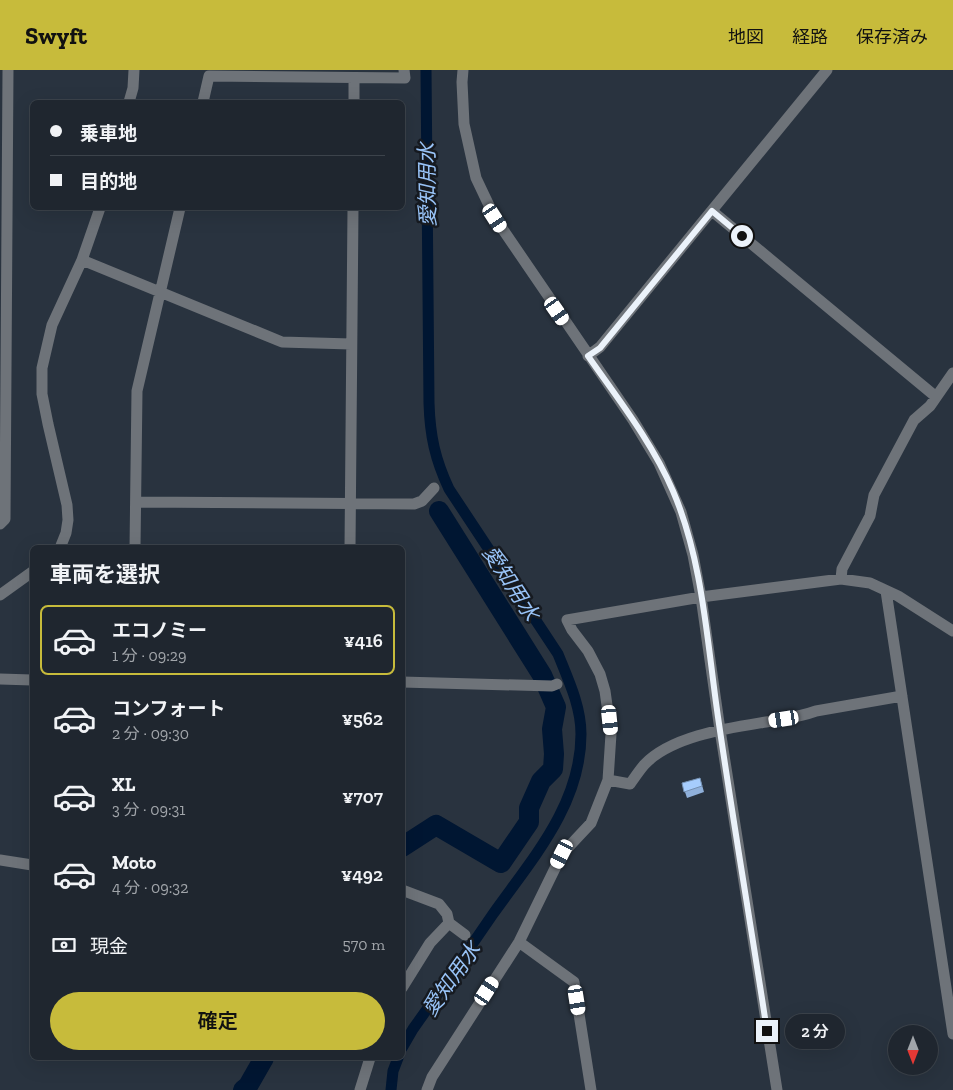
<!DOCTYPE html>
<html lang="ja">
<meta charset="utf-8">
<style>
body{margin:0;font-family:"Zilla Slab","Noto Sans JP",serif;background:#2c323b;color:#f1f3f6;height:100vh;display:flex;flex-direction:column;font-size:19px;white-space:nowrap}
*{box-sizing:border-box;margin:0}
p{font-size:16px;color:#a1a5aa}
.icon{flex:none;width:28px;height:28px;fill:none;stroke:currentColor;stroke-width:2;stroke-linecap:round;stroke-linejoin:round}
.map{position:relative;flex:1;overflow:hidden}
.side{position:absolute;left:30px;top:475px;width:375px;height:515px;display:flex;flex-direction:column;background:#1f262f;border-radius:8px;box-shadow:0 5px 20px #0002,0 0 0 1px #3c434b}
.side>*{flex:none}
.banner{position:absolute;left:30px;top:30px;width:375px;height:110px;border-radius:8px;box-shadow:0 5px 20px #0002,0 0 0 1px #3c434b;display:grid;align-content:center;height:110px;padding:0 20px;background:#1f262f}
.needle{width:32px;rotate:180deg}
.tools{position:absolute;left:888px;top:955px;display:grid;gap:10px}
.tools a{display:grid;place-items:center;width:50px;height:50px;border-radius:50%;background:#1f262f;box-shadow:0 5px 20px #0002,0 0 0 1px #3c434b;font-size:25px}
.end{position:absolute;width:22px;height:22px;margin:-11px;border:6px solid #ebf2fa;background:#111;box-shadow:0 0 0 2px #111}
.from{border-radius:50%}
.bubble{position:absolute;height:35px;border-radius:18px;background:#1f262f;box-shadow:0 5px 20px #0002,0 0 0 1px #3c434b;font-size:16px;font-weight:600;line-height:35px;text-align:center}
.car{position:absolute;width:15px;height:30px;margin:-15px -8px;border-radius:6px;box-shadow:0 0 4px 1px #0007;background:linear-gradient(#fff 24%,#345 0 40%,#fff 0 76%,#345 0 86%,#fff 0)}
.banner b{display:flex;align-items:center;gap:18px;height:48px;font-size:19px}
.banner b+b{border-top:1px solid #3c434b}
.banner i{width:12px;height:12px;background:#f1f3f6}
ul{padding:0;list-style:none}
li{display:flex;align-items:center;gap:15px;height:70px;margin:0 10px 8px;padding:0 10px;border:2px solid transparent;border-radius:8px}
li div{flex:1}
li b{display:block;font-size:19px}
li em{font-style:normal;font-weight:600}
li.active{border-color:#c7bb3b}
li>.icon{width:45px;height:45px;stroke-width:1.5}
h2{padding:0 20px;font-size:22px;line-height:60px}
.pay{display:flex;align-items:center;gap:12px;height:55px;padding:0 20px;font-size:19px}
.pay p{margin-inline-start:auto}
.action{display:flex;gap:10px;margin-top:auto;padding:10px 20px}
.action a{flex:1;height:58px;border-radius:30px;background:#c7bb3b;color:#111;font-size:20px;font-weight:600;line-height:58px;text-align:center}
header{display:flex;align-items:center;gap:30px;box-sizing:border-box;height:70px;padding:0 25px;background:#c7bb3b;color:#111}
header strong{font-size:24px}
nav{display:flex;gap:28px;margin-inline-start:auto;font-size:18px}
.map>svg:first-child{display:block}
.lines{fill:none;stroke-linecap:round;stroke-linejoin:round}
.canal{stroke:#001632;stroke-width:11}
.river{stroke:#001632;stroke-width:20}
.minor{stroke:#6e7379;stroke-width:11}
.wall{fill:#8fb0da}
.building{fill:#a6cdfd;stroke:#7490b1}
.route{stroke:#ebf2fa;stroke-width:6}
.labels{text-anchor:middle;dominant-baseline:central;stroke-width:5;stroke-linejoin:round;paint-order:stroke}
.water-label{font-size:21px;font-style:italic;fill:#98c3f7;stroke:#161a20}
</style>
<header>
<strong>Swyft</strong>
<nav><a>地図</a><a>経路</a><a>保存済み</a></nav>
</header>
<div class="map">
<svg width="953" height="1020" viewBox="0 0 953 1020">
<rect width="100%" height="100%" fill="#29333f"/>
<g class="lines">
<path class="canal" d="M 402,978 L 413,959 C 440,921 467,882 493,844 C 532,789 581,735 581,664 C 581,636 568,609 558,584 L 449,419 C 435,389 430,366 429,333 L 426,0
M 391,1020 L 393,1001 L 398,988"/>
<path class="river" d="M 402,777 L 436,755 L 501,793 L 529,752 L 529,738 L 541,711 L 553,699 L 554,684 L 552,659 L 556,637 L 542,605 L 439,441
M 243,1020 L 248,1016 L 264,988"/>
<path class="minor" d="M 463,0 L 462,12 L 464,54 L 476,108 L 495,148 L 633,350 L 659,393 L 681,442 L 693,485 L 701,527 L 720,660 L 777,1020
M 129,32 L 133,18 L 134,0
M 203,32 L 209,6 L 405,8 L 404,0
M 354,32 L 354,8
M 712,141 L 935,326
M 82,190 L 282,272 L 351,274
M 588,286 L 600,277 L 827,0
M 136,432 L 414,434 L 422,431 L 434,418
M 0,454 L 5,449 L 8,0
M 60,478 L 66,463 L 68,450 L 67,435 L 48,354 L 42,324 L 42,298 L 52,255 L 82,190 L 100,138
M 135,478 L 137,321 L 180,138
M 350,478 L 353,138
M 841,509 L 842,499 L 870,446 L 874,425 L 914,350 L 930,336 L 953,303
M 886,521 L 953,964
M 0,525 L 32,502
M 0,609 L 32,610
M 402,612 L 552,616 L 557,614
M 608,710 L 630,714 C 635,707 639,701 644,695 C 671,666 729,658 766,652 C 783,649 800,647 816,641 L 902,626
M 0,790 L 32,795
M 402,820 L 439,834 L 447,844 L 449,853 L 430,873 L 402,918
M 449,853 L 465,865
M 519,872 L 574,912 L 591,1020
M 360,1020 L 370,988
M 427,1020 L 432,1007 L 519,872 L 562,784 L 591,753 L 608,710 L 611,664 L 605,621 L 600,604 L 588,581 L 572,560 L 567,550 L 701,527 L 841,509 L 870,513 L 898,526 L 953,561"/>
</g>
<path class="wall" d="M 700,708 L 704,722 L 687,728 L 682,713 Z"/>
<path class="building" d="M 700,708 L 702,716 L 684,722 L 682,713 Z"/>
<g class="lines">
<path class="route" d="M 742,166 L 712,141 L 600,278 L 588,286 C 618,329 652,372 673,421 C 703,491 707,572 718,647 C 733,751 751,856 767,961"/>
</g>
<g class="labels">
<g class="water-label">
<text transform="translate(427 115) rotate(-91)">愛知用水</text>
<text transform="translate(511 513) rotate(57)">愛知用水</text>
<text transform="translate(451 909) rotate(-55)">愛知用水</text>
</g>
</g>
</svg>
<div class="tools">
<a><svg class="needle" viewBox="-14 -14 28 28"><path d="M0-13l5 13h-10z" fill="#e53935"/><path d="M0 13l5-13h-10z" fill="#a1a5aa"/></svg></a>
</div>
<i class="end from" style="left:742px;top:166px"></i>
<i class="end" style="left:767px;top:961px"></i>
<div class="bubble" style="left:785px;top:944px;width:60px">2 分</div>
<i class="car" style="left:495px;top:148px;rotate:147deg"></i>
<i class="car" style="left:557px;top:241px;rotate:145deg"></i>
<i class="car" style="left:784px;top:649px;rotate:261deg"></i>
<i class="car" style="left:610px;top:650px;rotate:174deg"></i>
<i class="car" style="left:562px;top:784px;rotate:207deg"></i>
<i class="car" style="left:487px;top:921px;rotate:33deg"></i>
<i class="car" style="left:577px;top:930px;rotate:171deg"></i>
<div class="banner">
<b><i class="from"></i>乗車地</b>
<b><i></i>目的地</b>
</div>
<section class="side">
<h2>車両を選択</h2>
<ul>
<li class="active"><svg class="icon" aria-label="car" viewBox="0 0 24 24"><path d="M5 17H2v-5l4-1 3-4h7l3 4 3 1v5h-3M9 17h6M6 11h13"/><circle cx="7" cy="17" r="2"/><circle cx="17" cy="17" r="2"/></svg><div><b>エコノミー</b><p>1 分 · 09:29</p></div><em>¥416</em></li>
<li><svg class="icon" aria-label="car" viewBox="0 0 24 24"><path d="M5 17H2v-5l4-1 3-4h7l3 4 3 1v5h-3M9 17h6M6 11h13"/><circle cx="7" cy="17" r="2"/><circle cx="17" cy="17" r="2"/></svg><div><b>コンフォート</b><p>2 分 · 09:30</p></div><em>¥562</em></li>
<li><svg class="icon" aria-label="car" viewBox="0 0 24 24"><path d="M5 17H2v-5l4-1 3-4h7l3 4 3 1v5h-3M9 17h6M6 11h13"/><circle cx="7" cy="17" r="2"/><circle cx="17" cy="17" r="2"/></svg><div><b>XL</b><p>3 分 · 09:31</p></div><em>¥707</em></li>
<li><svg class="icon" aria-label="car" viewBox="0 0 24 24"><path d="M5 17H2v-5l4-1 3-4h7l3 4 3 1v5h-3M9 17h6M6 11h13"/><circle cx="7" cy="17" r="2"/><circle cx="17" cy="17" r="2"/></svg><div><b>Moto</b><p>4 分 · 09:32</p></div><em>¥492</em></li>
</ul>
<div class="pay"><svg class="icon" aria-label="cash" viewBox="0 0 24 24"><path d="M3 7h18v10H3z"/><circle cx="12" cy="12" r="2"/></svg>現金<p>570 m</p></div>
<div class="action"><a>確定</a></div>
</section>
</div>
